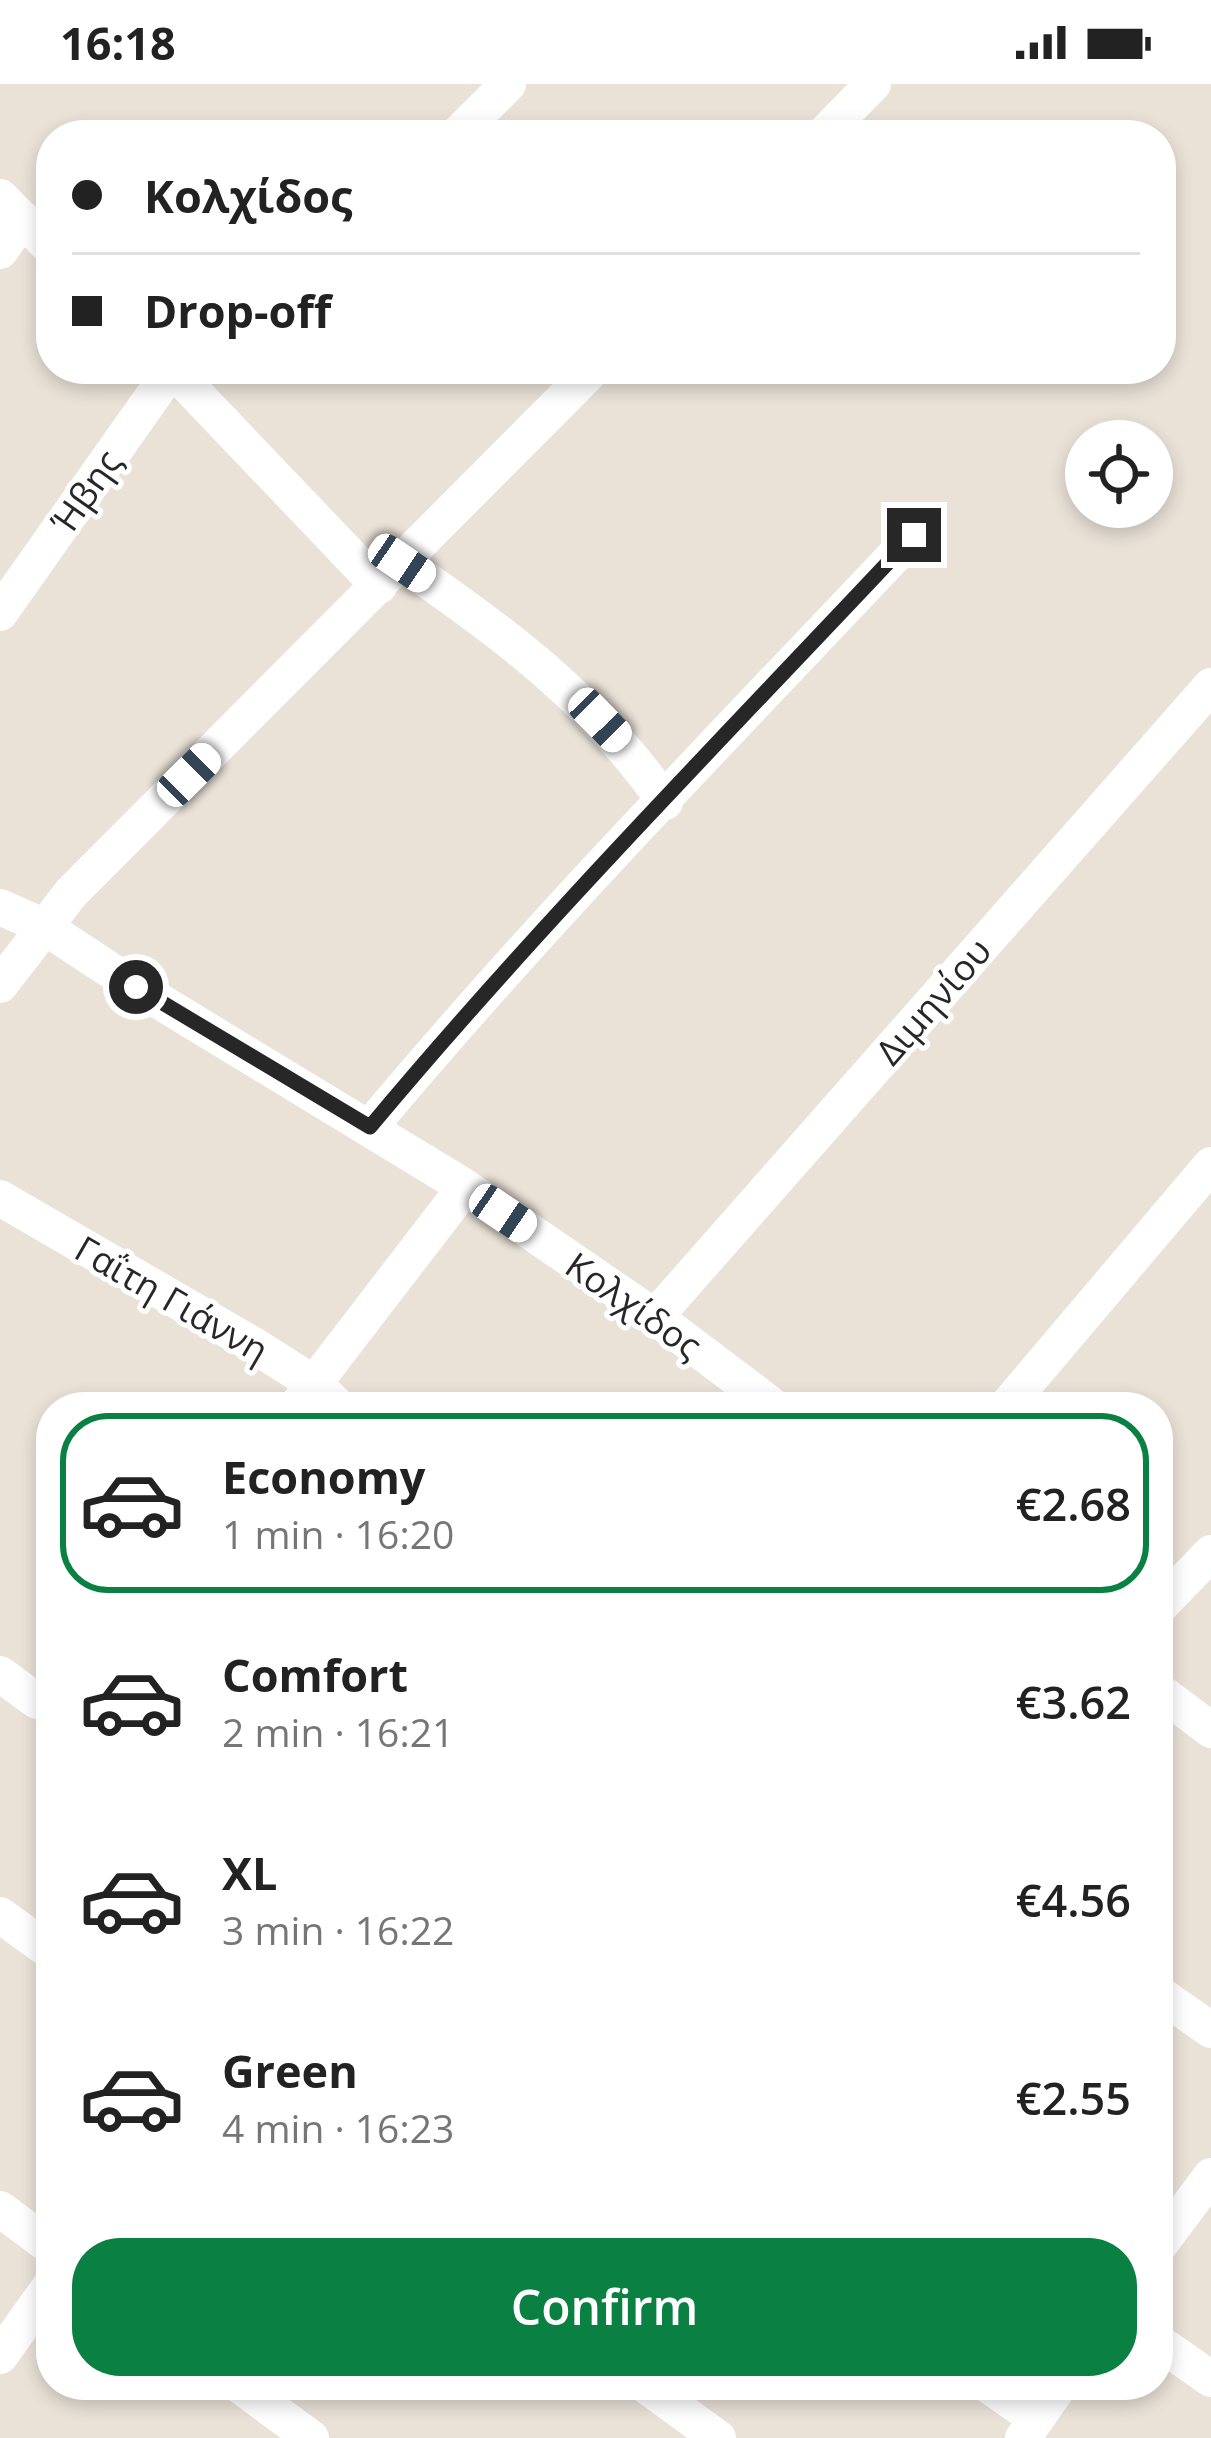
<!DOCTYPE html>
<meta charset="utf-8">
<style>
body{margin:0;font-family:"Open Sans",sans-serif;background:#f6f6f6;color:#222;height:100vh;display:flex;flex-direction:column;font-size:45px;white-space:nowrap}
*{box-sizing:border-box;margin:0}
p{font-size:39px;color:#767676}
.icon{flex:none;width:66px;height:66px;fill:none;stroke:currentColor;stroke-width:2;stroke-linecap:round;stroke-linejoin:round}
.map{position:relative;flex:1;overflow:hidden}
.panel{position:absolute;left:36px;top:1308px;width:1137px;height:1008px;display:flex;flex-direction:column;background:#fff;border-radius:48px;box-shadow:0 6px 18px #0003}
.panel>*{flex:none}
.banner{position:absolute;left:36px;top:36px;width:1140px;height:264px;border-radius:48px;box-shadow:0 6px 18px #0003;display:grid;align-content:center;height:264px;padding:0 36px;background:#fff}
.buttons{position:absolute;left:1065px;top:336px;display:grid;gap:24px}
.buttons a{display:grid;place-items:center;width:108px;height:108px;border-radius:50%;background:#fff;box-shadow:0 6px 18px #0003;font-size:60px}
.end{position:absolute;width:54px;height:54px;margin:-27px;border:15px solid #272727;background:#fff;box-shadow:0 0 0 6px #fff}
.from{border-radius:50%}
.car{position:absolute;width:36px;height:72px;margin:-36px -18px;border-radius:15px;box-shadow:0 0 9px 3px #0007;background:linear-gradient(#fff 24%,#345 0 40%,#fff 0 76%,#345 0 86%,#fff 0)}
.banner b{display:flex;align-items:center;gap:42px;height:114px;font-size:45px}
.banner b+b{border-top:3px solid #e0e0e0}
.banner i{width:30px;height:30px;background:#222}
ul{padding:21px 0 0;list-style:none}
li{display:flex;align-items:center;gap:36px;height:180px;margin:0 24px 18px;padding:0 12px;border:6px solid transparent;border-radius:48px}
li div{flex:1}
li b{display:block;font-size:45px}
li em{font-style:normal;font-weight:600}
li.current{border-color:#0b8043}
li>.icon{width:108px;height:108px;stroke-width:1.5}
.action{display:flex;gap:24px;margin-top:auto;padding:24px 36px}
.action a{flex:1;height:138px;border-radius:48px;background:#0b8043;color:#fff;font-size:48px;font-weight:600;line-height:138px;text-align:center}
.status{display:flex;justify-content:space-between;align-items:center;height:84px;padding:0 60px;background:#fff;direction:ltr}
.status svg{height:33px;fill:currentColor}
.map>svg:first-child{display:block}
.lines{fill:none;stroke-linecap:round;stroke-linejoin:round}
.minor{stroke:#fff;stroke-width:36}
.route{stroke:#272727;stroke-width:15}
.labels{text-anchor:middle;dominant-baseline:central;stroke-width:10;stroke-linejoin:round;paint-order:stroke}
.street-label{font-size:36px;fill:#272727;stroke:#fff}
</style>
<div class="status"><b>16:18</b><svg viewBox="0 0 49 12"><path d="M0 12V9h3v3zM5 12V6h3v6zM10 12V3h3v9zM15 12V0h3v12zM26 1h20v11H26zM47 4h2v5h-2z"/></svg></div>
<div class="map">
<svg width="1211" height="2354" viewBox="0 0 1211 2354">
<rect width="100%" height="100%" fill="#eae2d7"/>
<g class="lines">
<path class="minor" d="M 457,51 L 508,0
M 823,51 L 873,0
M 0,113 L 51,164
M 0,167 L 23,135
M 172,285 L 379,502
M 402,479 C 503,548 594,616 665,718
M 0,529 L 172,285
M 0,823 L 43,842 L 136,903 L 465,1103 L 655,1233 L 774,1323
M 0,901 L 71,809 L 593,285
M 370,1043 C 541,838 731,645 914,451
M 0,1114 L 255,1262 L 313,1299 L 339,1323
M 655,1233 L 1211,602
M 296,1323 L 465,1103
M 1006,1323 L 1211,1081
M 1158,1524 L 1211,1469
M 0,1590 L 37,1617 L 51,1619
M 1158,1606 L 1211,1646
M 0,1831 L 51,1868
M 1158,1909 L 1211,1946
M 0,2125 L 51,2163
M 1158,2163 L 1211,2092
M 1158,2258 L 1211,2295
M 0,2272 L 51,2201
M 239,2301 L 311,2354
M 645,2301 L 718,2354
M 988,2301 L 1035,2334
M 1023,2354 L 1060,2301"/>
</g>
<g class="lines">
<path class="route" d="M 136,903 L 370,1043 C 542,837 731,646 914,451"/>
</g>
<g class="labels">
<g class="street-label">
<text transform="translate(86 407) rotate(-55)">Ήβης</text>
<text transform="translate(933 917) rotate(-49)">Διμηνίου</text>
<text transform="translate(172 1215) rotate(30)">Γαΐτη Γιάννη</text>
<text transform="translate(634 1221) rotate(35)">Κολχίδος</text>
</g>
</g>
</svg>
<div class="buttons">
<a><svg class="icon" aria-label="locate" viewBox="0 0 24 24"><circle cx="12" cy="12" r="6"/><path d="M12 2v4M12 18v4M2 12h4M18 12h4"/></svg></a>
</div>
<i class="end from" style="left:136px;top:903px"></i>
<i class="end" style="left:914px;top:451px"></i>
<i class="car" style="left:402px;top:479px;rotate:124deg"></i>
<i class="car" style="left:600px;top:636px;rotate:136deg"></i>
<i class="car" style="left:189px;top:691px;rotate:45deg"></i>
<i class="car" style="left:503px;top:1129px;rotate:124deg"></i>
<div class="banner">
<b><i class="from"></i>Κολχίδος</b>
<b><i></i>Drop-off</b>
</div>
<section class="panel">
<ul>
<li class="current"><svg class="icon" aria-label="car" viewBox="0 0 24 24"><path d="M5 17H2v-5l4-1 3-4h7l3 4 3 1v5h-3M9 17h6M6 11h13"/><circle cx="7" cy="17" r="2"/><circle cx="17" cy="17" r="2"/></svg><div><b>Economy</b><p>1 min · 16:20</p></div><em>€2.68</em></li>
<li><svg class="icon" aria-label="car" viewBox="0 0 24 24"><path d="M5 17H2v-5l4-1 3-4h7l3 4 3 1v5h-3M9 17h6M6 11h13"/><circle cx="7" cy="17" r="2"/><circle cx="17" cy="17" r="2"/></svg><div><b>Comfort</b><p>2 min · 16:21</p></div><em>€3.62</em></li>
<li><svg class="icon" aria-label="car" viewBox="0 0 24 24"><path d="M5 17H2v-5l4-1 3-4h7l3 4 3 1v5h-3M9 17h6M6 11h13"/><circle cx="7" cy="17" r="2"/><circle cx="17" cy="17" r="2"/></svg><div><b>XL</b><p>3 min · 16:22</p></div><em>€4.56</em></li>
<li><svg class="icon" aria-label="car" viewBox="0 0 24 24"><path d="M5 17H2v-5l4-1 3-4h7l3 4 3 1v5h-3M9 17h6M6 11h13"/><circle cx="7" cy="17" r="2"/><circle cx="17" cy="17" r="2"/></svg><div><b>Green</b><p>4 min · 16:23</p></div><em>€2.55</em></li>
</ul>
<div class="action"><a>Confirm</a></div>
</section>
</div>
